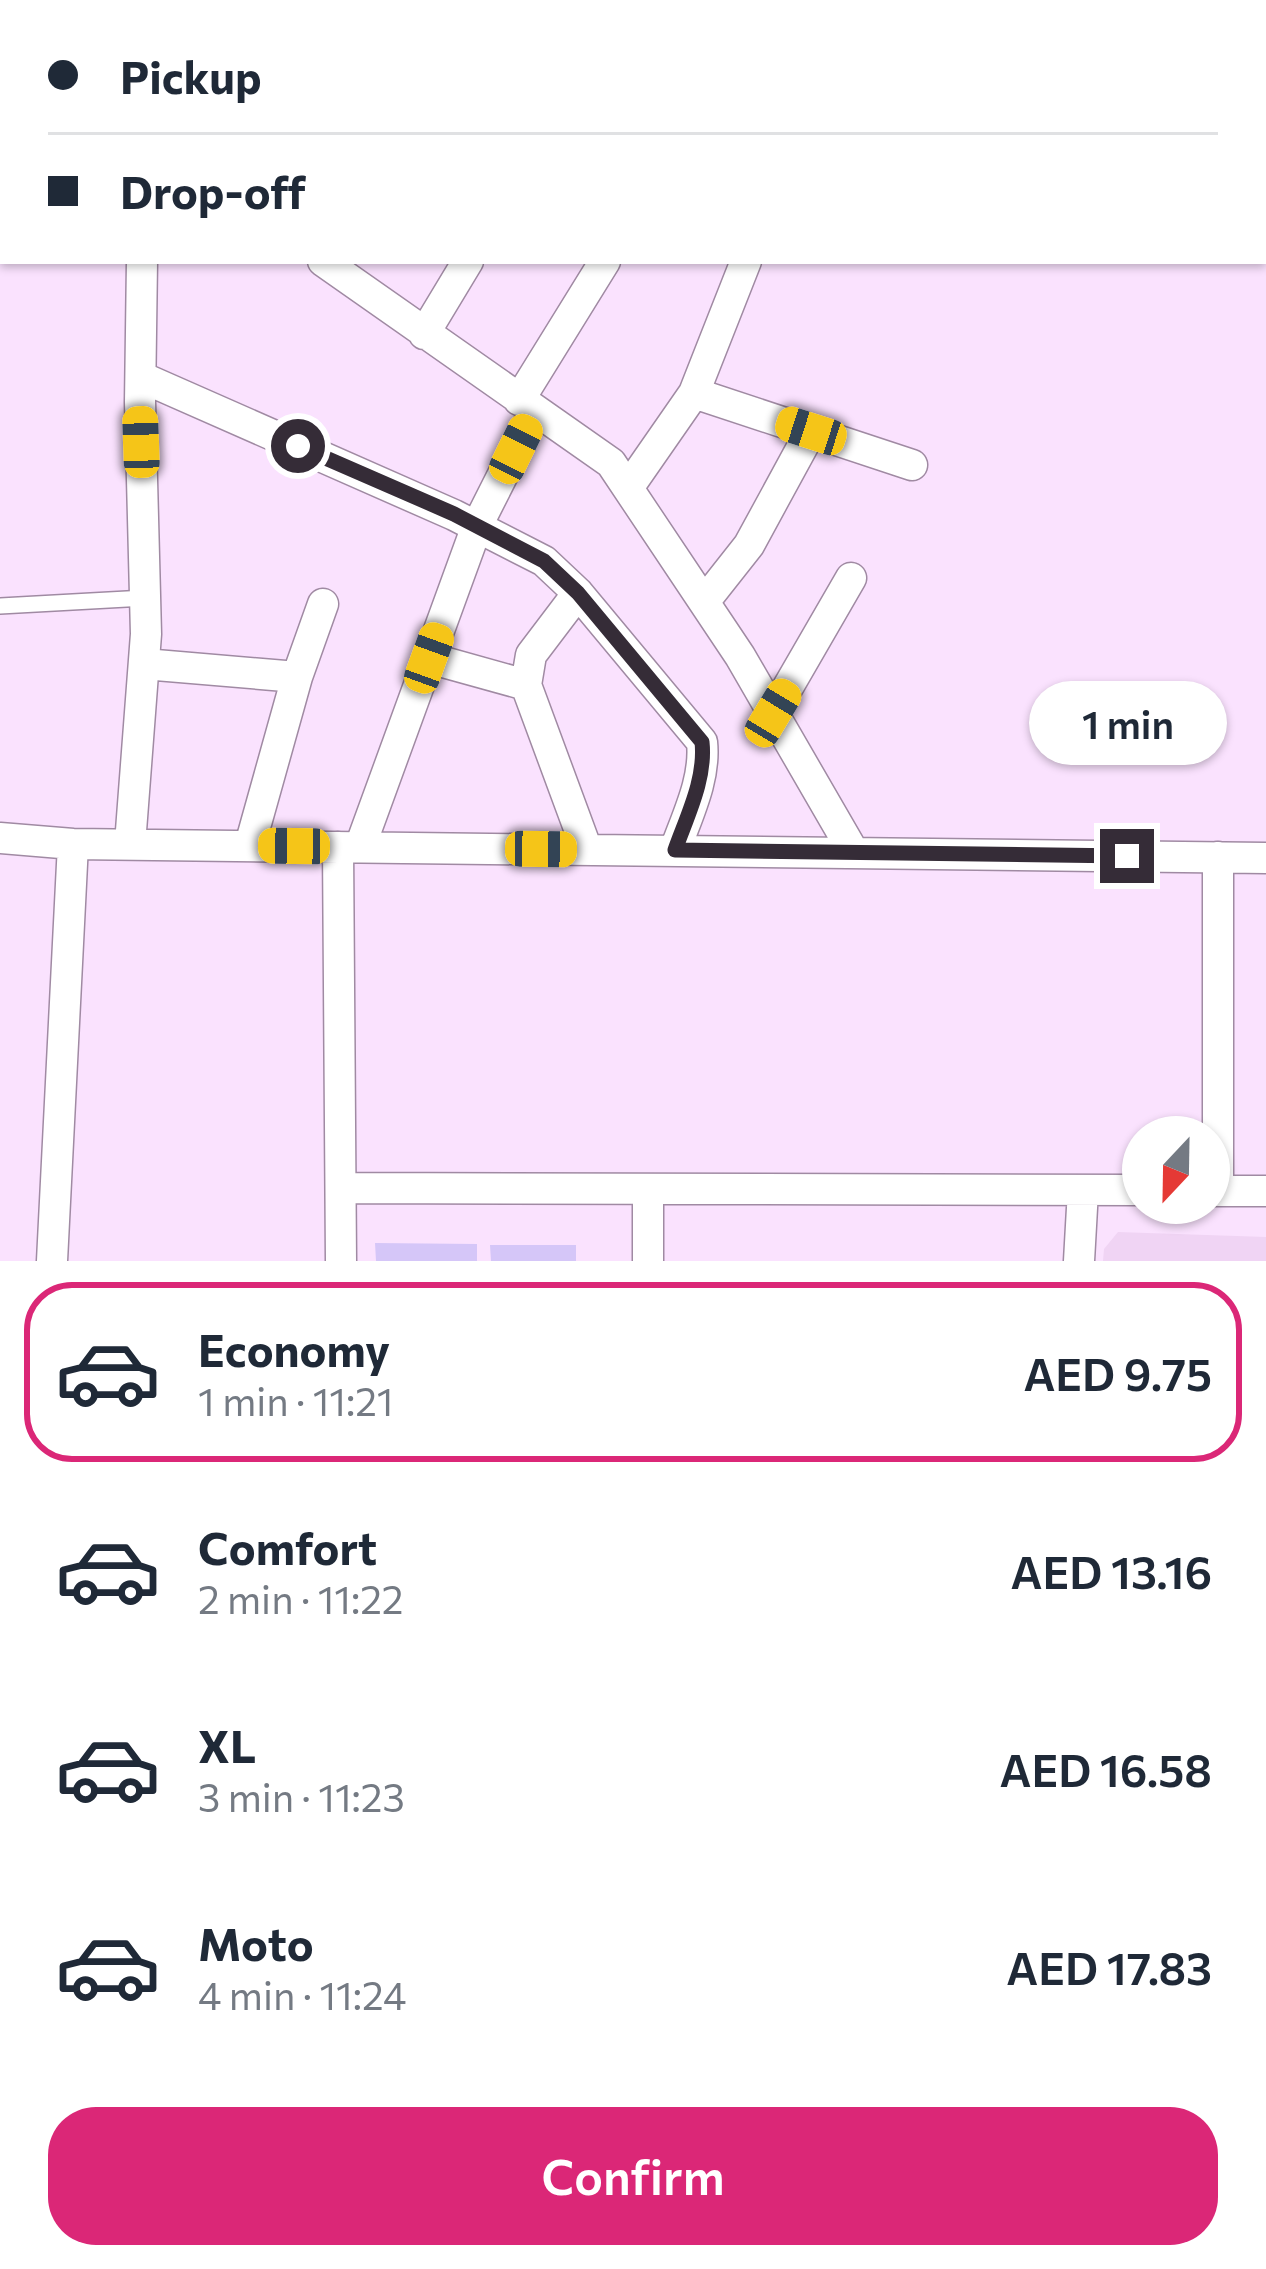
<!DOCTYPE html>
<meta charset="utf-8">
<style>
body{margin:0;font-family:Commissioner,sans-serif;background:#f6f6f7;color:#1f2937;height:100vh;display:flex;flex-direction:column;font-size:45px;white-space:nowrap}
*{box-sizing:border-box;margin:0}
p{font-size:39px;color:#747a83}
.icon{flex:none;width:66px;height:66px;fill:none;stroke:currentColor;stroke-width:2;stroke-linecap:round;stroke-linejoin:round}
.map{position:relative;height:1261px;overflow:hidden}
.panel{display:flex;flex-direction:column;background:#fff;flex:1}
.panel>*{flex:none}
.guide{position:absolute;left:0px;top:0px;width:1266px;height:264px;box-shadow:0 3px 9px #0004;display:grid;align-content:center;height:264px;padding:0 48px;background:#fff}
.needle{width:78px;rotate:202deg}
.controls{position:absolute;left:1122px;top:1116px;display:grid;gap:24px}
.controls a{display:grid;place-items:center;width:108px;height:108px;border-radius:50%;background:#fff;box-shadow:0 3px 9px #0004;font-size:60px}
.end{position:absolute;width:54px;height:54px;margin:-27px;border:15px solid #352c37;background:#fff;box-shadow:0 0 0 6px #fff}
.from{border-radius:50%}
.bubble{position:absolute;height:84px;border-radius:42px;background:#fff;box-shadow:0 3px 9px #0004;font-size:39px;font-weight:600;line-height:84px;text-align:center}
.car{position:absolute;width:36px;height:72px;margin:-36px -18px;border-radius:15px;box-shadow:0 0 9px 3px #0007;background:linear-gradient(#f5c518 24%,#345 0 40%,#f5c518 0 76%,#345 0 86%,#f5c518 0)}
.guide b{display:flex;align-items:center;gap:42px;height:114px;font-size:45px}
.guide b+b{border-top:3px solid #e0e1e3}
.guide i{width:30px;height:30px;background:#1f2937}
ul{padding:21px 0 0;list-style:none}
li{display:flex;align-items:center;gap:36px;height:180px;margin:0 24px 18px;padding:0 24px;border:6px solid transparent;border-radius:48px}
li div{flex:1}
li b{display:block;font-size:45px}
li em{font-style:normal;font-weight:600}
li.selected{border-color:#db2777}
li>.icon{width:108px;height:108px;stroke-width:1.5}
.primary-button{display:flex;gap:24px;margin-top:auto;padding:24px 48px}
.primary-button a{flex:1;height:138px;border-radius:48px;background:#db2777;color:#fff;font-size:48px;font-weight:600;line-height:138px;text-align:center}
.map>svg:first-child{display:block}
.built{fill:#f0d4f4}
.building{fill:#d5c6f8}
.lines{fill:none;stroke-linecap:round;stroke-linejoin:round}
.service-casing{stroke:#a08aa3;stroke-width:18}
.minor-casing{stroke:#a08aa3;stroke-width:33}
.service{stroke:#fff;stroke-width:15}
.minor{stroke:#fff;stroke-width:30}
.route{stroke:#352c37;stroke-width:15}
</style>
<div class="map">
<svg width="1266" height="1261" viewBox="0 0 1266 1261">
<rect width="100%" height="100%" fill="#fae2fe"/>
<path class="built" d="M 1118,1232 L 1266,1237 L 1266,1261 L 1103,1261 L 1104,1249 Z"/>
<path class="building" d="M 375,1243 L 477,1244 L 477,1261 L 376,1261 Z
M 490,1245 L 576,1245 L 576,1261 L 491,1261 Z"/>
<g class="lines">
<g class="service-casing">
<path id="service" d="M 0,606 L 145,598"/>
</g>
<g class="minor-casing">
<path id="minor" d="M 125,0 L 126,3
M 323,261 L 611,463 L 740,656 L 854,853
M 424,334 L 468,261
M 141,377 L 454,515 L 544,561 L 578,593 L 702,742 C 706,779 687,816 675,850
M 694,393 L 912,465
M 519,400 L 605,261
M 628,488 L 694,393 L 746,261
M 578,593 L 531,655 L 526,685 L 587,850
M 704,602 L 749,545 L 811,431
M 429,658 L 526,685
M 144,664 L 297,677 L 250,845
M 297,677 L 323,604
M 773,713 L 851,578
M 0,838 L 73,844 L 1266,858
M 130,844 L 146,634 L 140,402 L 142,261
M 338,847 L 341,1261
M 360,847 L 477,526 L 535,411
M 1218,857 L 1218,1191
M 342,1188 L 1143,1190
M 1209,1191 L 1266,1191
M 52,1261 L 73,844
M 648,1261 L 648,1189
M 1079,1261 L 1083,1190"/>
</g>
<use href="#service" class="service"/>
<use href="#minor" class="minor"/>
</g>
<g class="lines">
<path class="route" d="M 298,446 L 454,514 L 544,561 L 578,593 L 702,742 C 706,779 687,816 675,850 L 1127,856"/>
</g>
</svg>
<div class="controls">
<a><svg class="needle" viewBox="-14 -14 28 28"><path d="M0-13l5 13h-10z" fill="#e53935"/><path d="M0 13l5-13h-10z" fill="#747a83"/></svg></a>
</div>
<i class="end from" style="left:298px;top:446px"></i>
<i class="end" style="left:1127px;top:856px"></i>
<div class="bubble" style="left:1029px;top:681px;width:198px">1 min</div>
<i class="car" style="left:811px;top:431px;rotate:288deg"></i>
<i class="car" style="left:141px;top:442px;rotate:358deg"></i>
<i class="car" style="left:516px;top:449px;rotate:26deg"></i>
<i class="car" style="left:429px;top:658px;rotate:20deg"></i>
<i class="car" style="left:773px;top:713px;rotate:31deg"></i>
<i class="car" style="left:294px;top:846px;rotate:271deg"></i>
<i class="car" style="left:541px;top:849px;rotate:91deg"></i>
<div class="guide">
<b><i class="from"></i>Pickup</b>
<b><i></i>Drop-off</b>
</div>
</div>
<section class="panel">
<ul>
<li class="selected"><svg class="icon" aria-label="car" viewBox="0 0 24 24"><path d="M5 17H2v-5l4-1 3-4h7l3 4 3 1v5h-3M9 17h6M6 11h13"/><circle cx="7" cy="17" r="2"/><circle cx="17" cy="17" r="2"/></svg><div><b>Economy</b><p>1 min · 11:21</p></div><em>AED 9.75</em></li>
<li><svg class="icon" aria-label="car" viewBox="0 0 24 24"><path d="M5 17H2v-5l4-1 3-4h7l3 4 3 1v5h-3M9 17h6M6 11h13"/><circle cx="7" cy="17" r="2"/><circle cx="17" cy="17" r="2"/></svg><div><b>Comfort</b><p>2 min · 11:22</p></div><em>AED 13.16</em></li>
<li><svg class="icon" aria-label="car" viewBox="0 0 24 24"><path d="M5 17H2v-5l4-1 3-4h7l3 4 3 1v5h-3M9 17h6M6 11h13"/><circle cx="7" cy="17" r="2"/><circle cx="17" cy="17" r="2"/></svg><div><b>XL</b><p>3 min · 11:23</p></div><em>AED 16.58</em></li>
<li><svg class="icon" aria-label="car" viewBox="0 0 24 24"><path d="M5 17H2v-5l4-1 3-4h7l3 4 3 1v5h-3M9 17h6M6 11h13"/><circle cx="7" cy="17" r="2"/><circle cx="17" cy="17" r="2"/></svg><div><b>Moto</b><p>4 min · 11:24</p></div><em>AED 17.83</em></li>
</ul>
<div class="primary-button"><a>Confirm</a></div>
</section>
